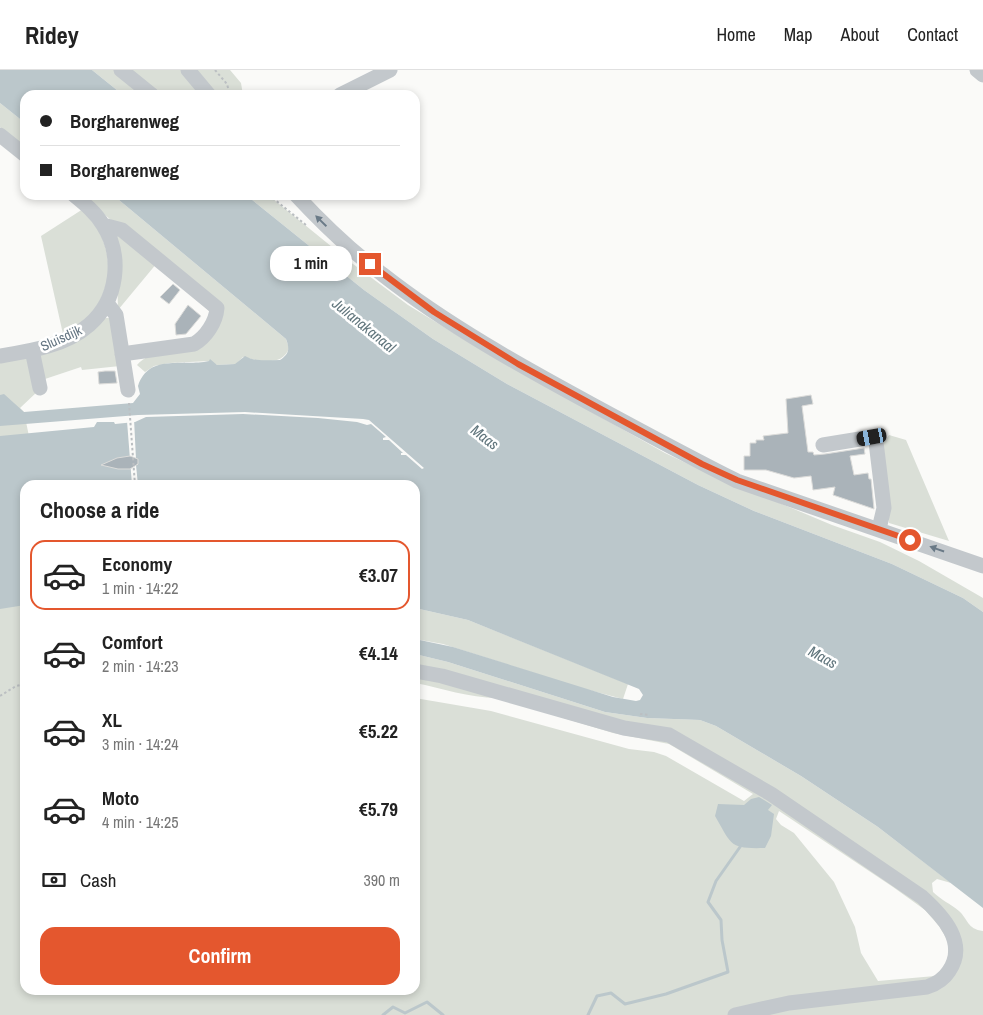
<!DOCTYPE html>
<meta charset="utf-8">
<style>
body{margin:0;font-family:"Archivo Narrow",sans-serif;background:#f2f2f2;color:#222;height:100vh;display:flex;flex-direction:column;font-size:19px;white-space:nowrap}
*{box-sizing:border-box;margin:0}
p{font-size:16px;color:#767676}
.icon{flex:none;width:28px;height:28px;fill:none;stroke:currentColor;stroke-width:2;stroke-linecap:round;stroke-linejoin:round}
.map{position:relative;flex:1;overflow:hidden}
.drawer{position:absolute;left:20px;top:410px;width:400px;height:515px;display:flex;flex-direction:column;background:#fff;border-radius:15px;box-shadow:0 2px 8px #0003}
.drawer>*{flex:none}
.top-card{position:absolute;left:20px;top:20px;width:400px;height:110px;border-radius:15px;box-shadow:0 2px 8px #0003;display:grid;align-content:center;height:110px;padding:0 20px;background:#fff}
.end{position:absolute;width:22px;height:22px;margin:-11px;border:6px solid #e4572e;background:#fff;box-shadow:0 0 0 2px #fff}
.from{border-radius:50%}
.bubble{position:absolute;height:35px;border-radius:15px;background:#fff;box-shadow:0 2px 8px #0003;font-size:16px;font-weight:700;line-height:35px;text-align:center}
.car{position:absolute;width:15px;height:30px;margin:-15px -8px;border-radius:6px;box-shadow:0 0 4px 1px #0007;background:linear-gradient(#222 24%,#8ab4d8 0 40%,#222 0 76%,#8ab4d8 0 86%,#222 0)}
.top-card b{display:flex;align-items:center;gap:18px;height:48px;font-size:19px}
.top-card b+b{border-top:1px solid #e0e0e0}
.top-card i{width:12px;height:12px;background:#222}
ul{padding:0;list-style:none}
li{display:flex;align-items:center;gap:15px;height:70px;margin:0 10px 8px;padding:0 10px;border:2px solid transparent;border-radius:15px}
li div{flex:1}
li b{display:block;font-size:19px}
li em{font-style:normal;font-weight:700}
li.on{border-color:#e4572e}
li>.icon{width:45px;height:45px;stroke-width:1.5}
h2{padding:0 20px;font-size:22px;line-height:60px}
.pay{display:flex;align-items:center;gap:12px;height:55px;padding:0 20px;font-size:19px}
.pay p{margin-inline-start:auto}
.cta{display:flex;gap:10px;margin-top:auto;padding:10px 20px}
.cta a{flex:1;height:58px;border-radius:15px;background:#e4572e;color:#fff;font-size:20px;font-weight:700;line-height:58px;text-align:center}
header{display:flex;align-items:center;gap:30px;box-sizing:border-box;height:70px;padding:0 25px;background:#fff;border-bottom:1px solid #e0e0e0}
header strong{font-size:24px}
nav{display:flex;gap:28px;margin-inline-start:auto;font-size:18px}
.map>svg:first-child{display:block}
.green{fill:#dadfd7;fill-rule:evenodd}
.water{fill:#bbc7cb}
.pier{fill:#fafaf8}
.lines{fill:none;stroke-linecap:round;stroke-linejoin:round}
.stream{stroke:#bbc7cb;stroke-width:3}
.building{fill:#aab3b9;stroke:#dcdcda}
.path{stroke:#bbbfc2;stroke-width:2;stroke-dasharray:2.5 2.5;stroke-linecap:butt}
.minor{stroke:#c3c8cc;stroke-width:15}
.oneway{fill:#6a7a87}
.route{stroke:#e4572e;stroke-width:6}
.labels{text-anchor:middle;dominant-baseline:central;stroke-width:5;stroke-linejoin:round;paint-order:stroke}
.street-label{font-size:14px;fill:#657683;stroke:#fff}
.water-label{font-size:15px;font-style:italic;fill:#60757c;stroke:#fff}
</style>
<header>
<strong>Ridey</strong>
<nav><a>Home</a><a>Map</a><a>About</a><a>Contact</a></nav>
</header>
<div class="map">
<svg width="983" height="945" viewBox="0 0 983 945">
<rect width="100%" height="100%" fill="#fafaf8"/>
<path class="green" d="M 92,0 L 115,0 L 145,25 L 123,25 Z
M 130,0 L 181,0 L 202,25 L 161,25 Z
M 196,0 L 230,0 L 241,13 L 243,25 L 218,25 Z
M 0,33 L 25,53 L 25,78 L 0,57 Z
M 82,125 L 113,125 L 286,269 L 289,278 C 283,297 258,291 243,287 L 236,294 L 217,295 L 209,291 L 170,293 L 154,296 L 145,302 L 137,295 C 152,278 181,279 203,275 L 221,252 L 112,151 Z
M 246,125 L 268,125 L 353,194 L 408,235 L 488,284 L 665,383 L 724,411 L 739,416 L 832,455 L 880,472 L 919,491 L 983,528 L 983,542 L 963,528 L 892,494 L 754,441 L 698,415 L 507,314 L 433,269 L 364,220 Z
M 83,139 C 114,172 118,216 86,250 C 80,256 70,259 63,264 L 41,166 Z
M 116,164 L 157,193 L 118,240 Z
M 106,248 L 110,248 L 120,296 L 82,300 L 81,297 L 42,310 L 38,321 L 20,338 L 24,342 L 39,415 L 25,415 L 25,920 L 415,920 L 415,628 L 491,641 L 629,679 L 654,682 L 666,686 L 744,731 L 753,724 L 669,674 L 613,663 L 497,628 C 469,628 442,618 415,613 L 415,584 L 448,592 L 605,642 L 647,648 L 700,650 L 716,656 L 801,706 L 878,757 L 951,813 L 937,809 L 932,813 L 933,822 C 941,830 951,834 959,841 C 968,849 967,859 983,861 L 983,945 L 0,945 L 0,291 ZM 779,741 L 893,817 L 925,840 L 939,856 L 948,871 L 948,889 L 943,898 L 935,906 L 878,911 L 861,883 L 855,857 L 834,812 L 794,763 L 781,755 L 776,749 Z
M 889,365 L 906,370 L 949,471 L 889,453 L 879,380 Z
M 415,538 L 468,550 L 628,614 L 623,629 L 581,618 L 443,574 L 415,569 Z"/>
<path class="water" d="M 0,0 L 92,0 L 123,25 L 25,25 L 25,53 L 0,33 Z
M 113,125 L 246,125 L 364,220 L 433,269 L 507,314 L 698,415 L 754,441 L 892,494 L 963,528 L 983,542 L 983,838 L 878,757 L 801,706 L 716,656 L 700,650 L 647,648 L 605,642 L 448,592 L 415,584 L 415,569 L 453,577 L 613,627 L 636,631 L 640,630 L 643,625 L 639,619 L 468,550 L 415,538 L 415,415 L 25,415 L 25,535 L 0,539 L 0,366 L 94,357 L 97,352 L 114,352 L 115,354 L 135,352 L 146,347 L 243,344 L 318,348 L 357,352 L 367,355 L 371,354 L 386,367 L 383,368 L 383,370 L 389,370 L 403,383 L 401,383 L 401,385 L 406,385 L 422,399 L 424,398 L 369,350 L 363,349 L 245,342 L 138,345 L 0,356 L 0,325 L 4,324 L 24,342 L 133,333 L 140,324 L 138,316 C 149,283 182,297 209,291 L 210,289 L 217,295 L 235,294 L 245,286 C 255,292 268,290 280,290 C 289,284 290,279 286,269 Z
M 759,727 L 772,735 L 768,740 L 774,744 L 771,766 L 765,778 C 729,779 732,775 715,746 L 718,734 L 744,735 L 751,729 Z"/>
<path class="pier" d="M 134,349 L 136,389 L 138,389 L 138,395 L 136,395 L 138,415 L 132,415 L 127,351 L 126,351 Z"/>
<g class="lines">
<path class="stream" d="M 383,945 L 393,937 L 405,943 L 427,932 L 443,945
M 588,945 L 597,926 L 611,923 L 625,934 L 666,924 L 728,902 L 722,870 L 721,850 L 708,832 L 716,811 L 740,777"/>
</g>
<path class="building" d="M 173,214 L 180,220 L 169,234 L 160,227 Z
M 188,235 L 201,246 L 186,264 L 176,265 L 175,254 Z
M 105,301 L 115,301 L 117,313 L 99,314 L 98,302 Z
M 811,325 L 813,334 L 802,336 L 808,382 L 813,382 L 814,385 L 825,384 L 864,378 L 865,384 L 850,386 L 854,405 L 868,403 L 869,409 L 871,409 L 874,439 L 833,425 L 835,417 L 813,420 L 811,406 L 794,408 L 766,400 L 744,400 L 744,386 L 750,386 L 750,373 L 756,373 L 756,370 L 764,370 L 763,366 L 788,363 L 786,329 Z
M 130,386 L 138,389 L 138,394 L 130,399 L 118,399 L 101,395 L 117,388 Z"/>
<g class="lines">
<path class="path" d="M 215,0 L 227,14 L 230,25
M 269,125 L 306,155
M 129,333 L 135,415
M 0,626 L 16,616 L 25,614
M 640,644 L 650,645"/>
<path class="minor" d="M 121,0 L 152,25
M 188,0 L 209,25
M 977,0 L 983,5
M 340,25 L 390,0
M 0,65 L 25,85
M 296,125 C 322,153 351,181 382,204 C 447,255 521,296 593,335 C 641,361 689,387 737,411 L 983,496
M 103,155 L 122,160 L 217,238 C 216,252 206,267 194,274 L 122,284
M 107,233 L 116,245 L 128,320
M 32,280 L 40,318
M 0,286 C 30,281 65,276 89,255 C 118,230 123,186 103,155 C 96,143 85,134 74,125
M 823,375 L 872,367 L 876,372 L 884,438 L 879,459
M 415,601 L 442,606 L 624,658 L 669,665 L 771,724 L 922,827 C 943,846 968,873 949,901 C 944,909 936,914 927,917 L 789,933 L 735,945"/>
</g>
<defs><path id="oneway-solid" d="M-6-.8H1V-3.2L6.5 0L1 3.2V.8H-6Z" transform="scale(1.25)"/></defs>
<g class="oneway">
<use href="#oneway-solid" transform="translate(321 151) rotate(-136)"/>
<use href="#oneway-solid" transform="translate(937 479) rotate(-161)"/>
</g>
<g class="lines">
<path class="route" d="M 370,194 L 434,242 L 518,294 L 702,394 L 737,410 L 910,470"/>
</g>
<g class="labels">
<g class="street-label">
<text transform="translate(61 268) rotate(-24)">Sluisdijk</text>
</g>
<g class="water-label">
<text transform="translate(364 255) rotate(39)">Julianakanaal</text>
<text transform="translate(485 367) rotate(37)">Maas</text>
<text transform="translate(823 587) rotate(29)">Maas</text>
</g>
</g>
</svg>
<i class="end from" style="left:910px;top:470px"></i>
<i class="end" style="left:370px;top:194px"></i>
<div class="bubble" style="left:270px;top:176px;width:82px">1 min</div>
<i class="car" style="left:872px;top:367px;rotate:260deg"></i>
<div class="top-card">
<b><i class="from"></i>Borgharenweg</b>
<b><i></i>Borgharenweg</b>
</div>
<section class="drawer">
<h2>Choose a ride</h2>
<ul>
<li class="on"><svg class="icon" aria-label="car" viewBox="0 0 24 24"><path d="M5 17H2v-5l4-1 3-4h7l3 4 3 1v5h-3M9 17h6M6 11h13"/><circle cx="7" cy="17" r="2"/><circle cx="17" cy="17" r="2"/></svg><div><b>Economy</b><p>1 min · 14:22</p></div><em>€3.07</em></li>
<li><svg class="icon" aria-label="car" viewBox="0 0 24 24"><path d="M5 17H2v-5l4-1 3-4h7l3 4 3 1v5h-3M9 17h6M6 11h13"/><circle cx="7" cy="17" r="2"/><circle cx="17" cy="17" r="2"/></svg><div><b>Comfort</b><p>2 min · 14:23</p></div><em>€4.14</em></li>
<li><svg class="icon" aria-label="car" viewBox="0 0 24 24"><path d="M5 17H2v-5l4-1 3-4h7l3 4 3 1v5h-3M9 17h6M6 11h13"/><circle cx="7" cy="17" r="2"/><circle cx="17" cy="17" r="2"/></svg><div><b>XL</b><p>3 min · 14:24</p></div><em>€5.22</em></li>
<li><svg class="icon" aria-label="car" viewBox="0 0 24 24"><path d="M5 17H2v-5l4-1 3-4h7l3 4 3 1v5h-3M9 17h6M6 11h13"/><circle cx="7" cy="17" r="2"/><circle cx="17" cy="17" r="2"/></svg><div><b>Moto</b><p>4 min · 14:25</p></div><em>€5.79</em></li>
</ul>
<div class="pay"><svg class="icon" aria-label="cash" viewBox="0 0 24 24"><path d="M3 7h18v10H3z"/><circle cx="12" cy="12" r="2"/></svg>Cash<p>390 m</p></div>
<div class="cta"><a>Confirm</a></div>
</section>
</div>
